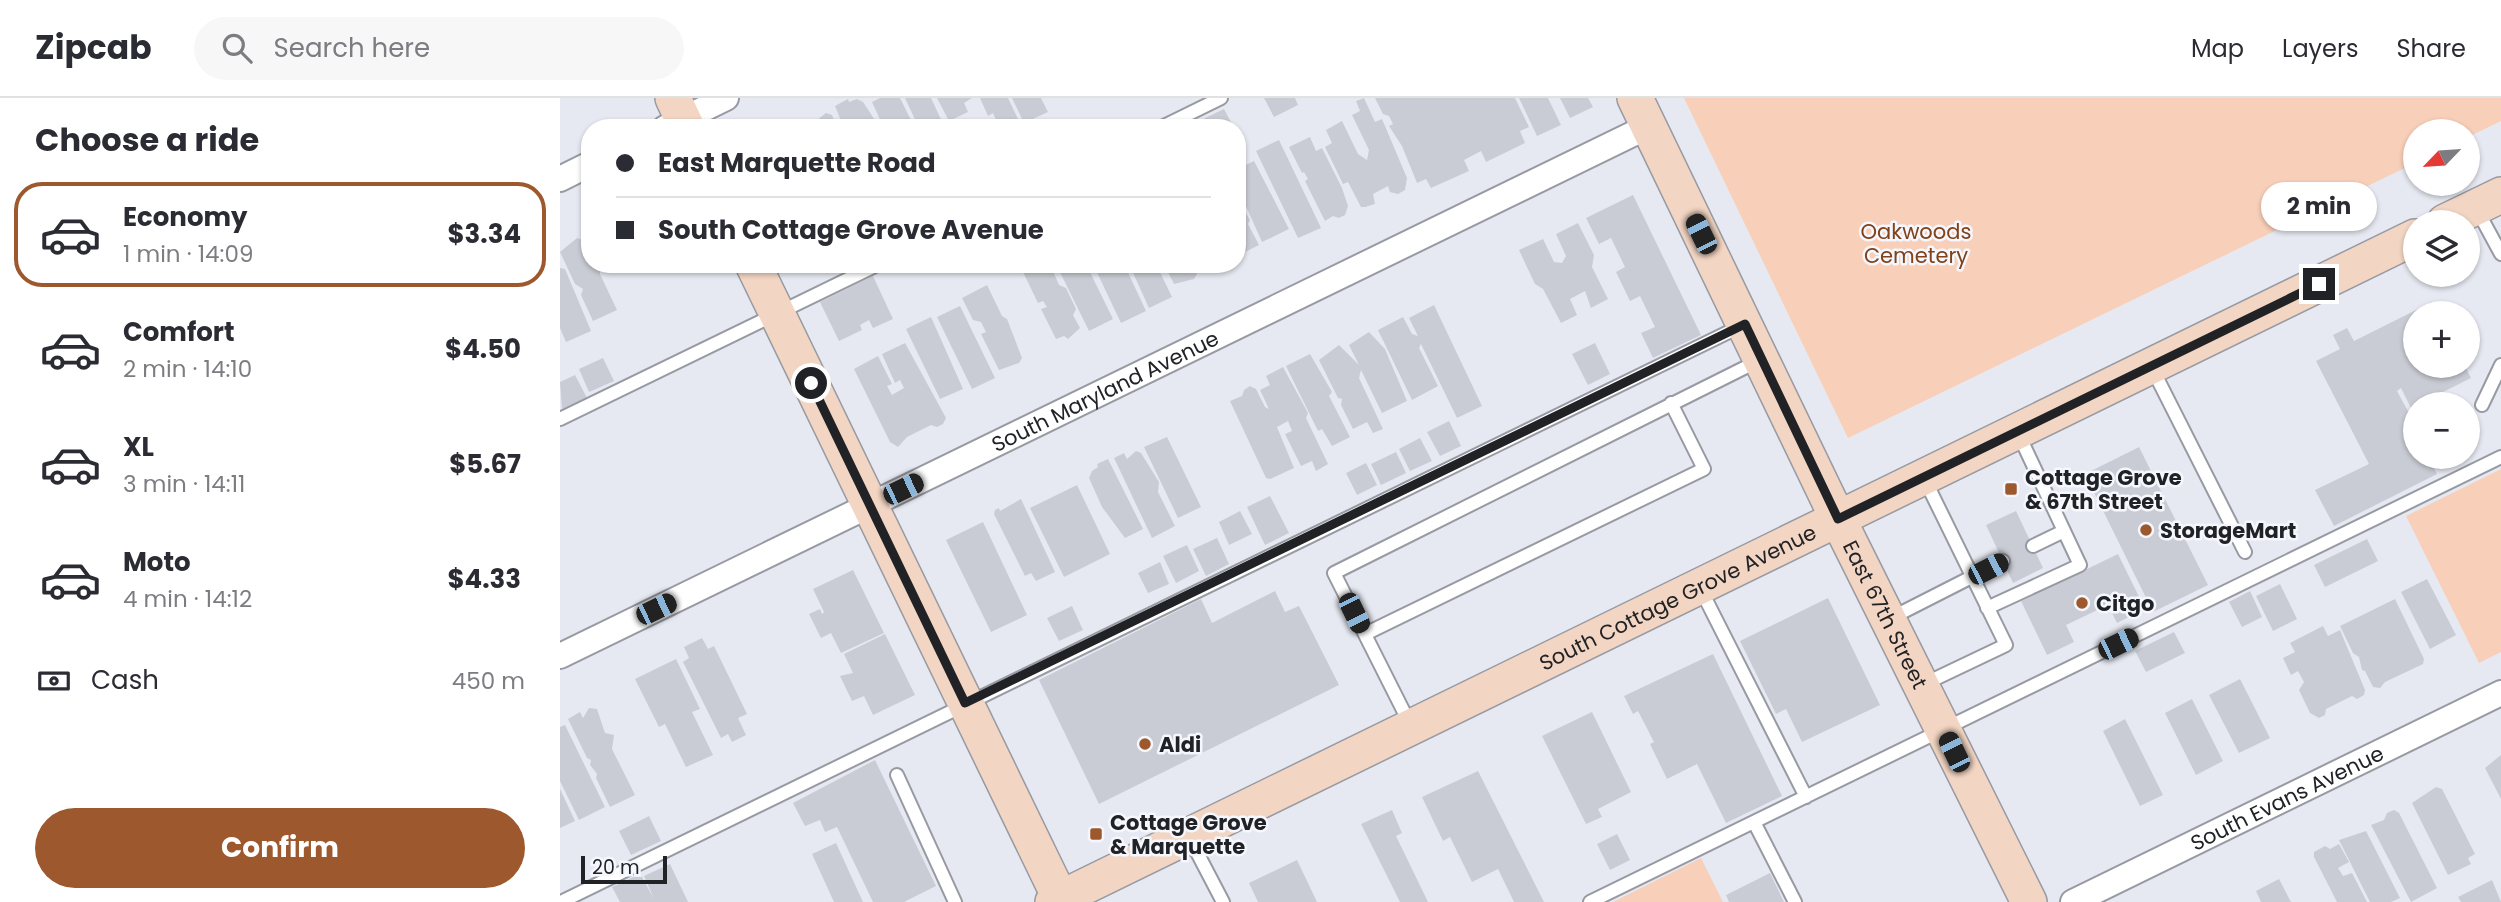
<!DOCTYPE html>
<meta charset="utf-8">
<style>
body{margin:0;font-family:Poppins,sans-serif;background:#f7f7f7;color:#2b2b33;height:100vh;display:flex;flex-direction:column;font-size:26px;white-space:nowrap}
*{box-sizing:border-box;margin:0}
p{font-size:23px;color:#7c7c81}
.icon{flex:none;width:38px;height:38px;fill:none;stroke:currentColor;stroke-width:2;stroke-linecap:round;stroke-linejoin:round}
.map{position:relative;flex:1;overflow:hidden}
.sheet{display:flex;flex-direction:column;background:#fff;width:560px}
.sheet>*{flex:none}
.hud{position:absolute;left:21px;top:21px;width:665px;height:154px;border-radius:28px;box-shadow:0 2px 5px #0004;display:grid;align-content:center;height:154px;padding:0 35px;background:#fff}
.needle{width:46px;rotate:245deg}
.fabs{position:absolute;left:1843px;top:21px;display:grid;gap:14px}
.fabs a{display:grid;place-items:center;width:77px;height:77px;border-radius:50%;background:#fff;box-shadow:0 2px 5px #0004;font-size:35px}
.scale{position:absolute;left:21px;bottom:18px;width:86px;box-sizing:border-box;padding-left:7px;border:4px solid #212226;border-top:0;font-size:19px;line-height:24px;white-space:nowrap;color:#212226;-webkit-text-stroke:5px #f5f7fe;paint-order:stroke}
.end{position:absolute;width:32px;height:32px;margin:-16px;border:9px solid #212226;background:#fff;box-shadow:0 0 0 4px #fff}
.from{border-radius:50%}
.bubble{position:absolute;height:49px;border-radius:24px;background:#fff;box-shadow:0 2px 5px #0004;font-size:23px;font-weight:700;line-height:49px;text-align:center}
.car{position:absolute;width:21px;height:42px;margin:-21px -10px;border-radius:9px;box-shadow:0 0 5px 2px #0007;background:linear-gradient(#222 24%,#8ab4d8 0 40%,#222 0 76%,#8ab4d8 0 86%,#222 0)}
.hud b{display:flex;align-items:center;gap:24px;height:66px;font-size:26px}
.hud b+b{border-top:2px solid #e1e1e2}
.hud i{width:18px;height:18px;background:#2b2b33}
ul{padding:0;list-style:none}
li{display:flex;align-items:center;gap:21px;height:105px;margin:0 14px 10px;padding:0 21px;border:4px solid transparent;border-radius:28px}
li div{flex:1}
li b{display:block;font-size:26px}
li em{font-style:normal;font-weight:700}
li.current{border-color:#9d582d}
li>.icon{width:63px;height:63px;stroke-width:1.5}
h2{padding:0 35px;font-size:32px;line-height:84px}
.pay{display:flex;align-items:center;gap:18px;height:77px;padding:0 35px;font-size:26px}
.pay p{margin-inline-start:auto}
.primary-button{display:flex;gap:14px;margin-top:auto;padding:14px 35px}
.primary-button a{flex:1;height:80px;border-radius:42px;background:#9d582d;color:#fff;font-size:28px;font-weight:700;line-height:80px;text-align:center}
header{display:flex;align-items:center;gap:42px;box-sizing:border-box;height:98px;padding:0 35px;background:#fff;border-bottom:2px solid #e1e1e2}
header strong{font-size:33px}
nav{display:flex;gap:38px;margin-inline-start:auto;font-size:24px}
.search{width:490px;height:63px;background:#f7f7f7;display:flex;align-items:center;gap:18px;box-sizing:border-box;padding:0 24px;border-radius:38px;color:#7c7c81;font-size:26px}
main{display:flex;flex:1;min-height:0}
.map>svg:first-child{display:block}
.green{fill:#f8cfb9}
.building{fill:#c9ccd4}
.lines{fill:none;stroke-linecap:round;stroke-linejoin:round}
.lane-casing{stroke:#979aa2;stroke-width:16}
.street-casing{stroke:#979aa2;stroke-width:28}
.secondary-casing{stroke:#979aa2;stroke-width:38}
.lane{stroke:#fff;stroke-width:12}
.street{stroke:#fff;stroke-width:24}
.secondary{stroke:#f2d5c2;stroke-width:35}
.route{stroke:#212226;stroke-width:9}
.poi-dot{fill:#9d582d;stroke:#f5f7fe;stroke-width:2.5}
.labels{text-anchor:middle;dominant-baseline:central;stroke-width:5;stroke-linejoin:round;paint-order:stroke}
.park-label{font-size:21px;fill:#824117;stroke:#f5f7fe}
.street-label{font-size:21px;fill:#212226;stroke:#f5f7fe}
.poi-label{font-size:21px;font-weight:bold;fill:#212226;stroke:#f5f7fe;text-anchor:start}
</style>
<header>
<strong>Zipcab</strong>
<div class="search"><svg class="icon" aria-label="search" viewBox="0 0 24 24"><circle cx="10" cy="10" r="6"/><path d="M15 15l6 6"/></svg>Search here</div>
<nav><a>Map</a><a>Layers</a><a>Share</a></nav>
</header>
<main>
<section class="sheet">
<h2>Choose a ride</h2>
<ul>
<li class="current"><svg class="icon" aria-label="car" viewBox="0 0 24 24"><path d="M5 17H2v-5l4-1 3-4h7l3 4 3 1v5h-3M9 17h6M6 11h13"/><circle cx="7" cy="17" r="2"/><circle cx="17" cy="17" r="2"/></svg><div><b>Economy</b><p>1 min · 14:09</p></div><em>$3.34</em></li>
<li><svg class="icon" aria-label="car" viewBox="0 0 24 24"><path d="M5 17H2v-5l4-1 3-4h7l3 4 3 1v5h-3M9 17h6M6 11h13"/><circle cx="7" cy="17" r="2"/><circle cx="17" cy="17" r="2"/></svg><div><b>Comfort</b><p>2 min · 14:10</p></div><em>$4.50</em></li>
<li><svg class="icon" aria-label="car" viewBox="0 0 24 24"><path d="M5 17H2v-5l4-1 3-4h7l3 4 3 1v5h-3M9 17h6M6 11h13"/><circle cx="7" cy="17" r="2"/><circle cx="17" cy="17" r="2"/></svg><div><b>XL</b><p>3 min · 14:11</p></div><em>$5.67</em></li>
<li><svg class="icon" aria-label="car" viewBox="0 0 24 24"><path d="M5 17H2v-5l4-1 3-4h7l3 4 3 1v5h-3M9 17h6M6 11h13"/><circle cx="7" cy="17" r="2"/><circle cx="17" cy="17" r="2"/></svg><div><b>Moto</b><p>4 min · 14:12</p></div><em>$4.33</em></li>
</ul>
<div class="pay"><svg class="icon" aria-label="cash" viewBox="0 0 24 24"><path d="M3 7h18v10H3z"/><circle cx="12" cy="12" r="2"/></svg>Cash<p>450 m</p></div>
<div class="primary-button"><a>Confirm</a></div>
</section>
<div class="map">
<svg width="1941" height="804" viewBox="0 0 1941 804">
<rect width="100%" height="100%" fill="#e7e9f2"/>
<path class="green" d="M 1124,0 L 1941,0 L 1941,23 L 1908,39 L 1908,33 L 1855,33 L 1855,65 L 1288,340 Z
M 1941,371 L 1941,554 L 1919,565 L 1846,418 Z
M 1141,760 L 1163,804 L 1053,804 Z"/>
<path class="building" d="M 320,0 L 340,0 L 355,30 L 324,30 L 312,4 Z
M 345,0 L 371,0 L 385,30 L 359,30 Z
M 377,0 L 412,0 L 404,5 L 408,14 L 389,23 Z
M 420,0 L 448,0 L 458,21 L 439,29 L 433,15 L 428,18 Z
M 452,0 L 481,0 L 488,14 L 464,25 Z
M 704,0 L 735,0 L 738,7 L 714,19 Z
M 804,0 L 815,24 L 822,21 L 847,80 L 845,92 L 838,96 L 830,94 L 828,88 L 813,96 L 815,106 L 805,109 L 801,109 L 788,84 L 783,86 L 765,49 L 772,45 L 766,32 L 782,23 L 798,56 L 807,62 L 809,52 L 792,17 L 800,13 L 796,3 Z
M 815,0 L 955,0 L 969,29 L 960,33 L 965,45 L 926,64 L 921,53 L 904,62 L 909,73 L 871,90 L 866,81 L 857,85 L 842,48 L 829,28 L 833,26 L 829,18 L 823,16 Z
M 959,0 L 988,0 L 1001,27 L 977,38 Z
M 1000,0 L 1028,0 L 1033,9 L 1010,20 Z
M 288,1 L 289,4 L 297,1 L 303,4 L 320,30 L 284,30 L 275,8 Z
M 664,11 L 674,30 L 648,30 L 643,21 Z
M 266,15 L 272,17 L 277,30 L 247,30 Z
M 750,39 L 756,53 L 762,50 L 782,90 L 788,108 L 785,117 L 779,120 L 773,118 L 765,123 L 745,83 L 748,81 L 744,74 L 742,75 L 729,49 Z
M 719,42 L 761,130 L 738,140 L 696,53 Z
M 694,63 L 729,131 L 702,144 L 677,88 L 677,71 Z
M 1073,97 L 1141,237 L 1093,260 L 1081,235 L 1095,229 L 1080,198 L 1070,203 L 1056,174 L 1065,169 L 1051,140 L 1039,146 L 1026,120 Z
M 677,101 L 690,122 L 688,126 L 699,147 L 677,158 Z
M 1018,125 L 1034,157 L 1032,169 L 1048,201 L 1031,210 L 1025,193 L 1010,201 L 1017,217 L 1001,225 L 983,191 L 975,186 L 959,152 L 983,141 L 994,164 L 1002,165 L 1006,158 L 996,136 Z
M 17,140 L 23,142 L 30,166 L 40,166 L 40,176 L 57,212 L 33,223 L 21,197 L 23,191 L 15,186 L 0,154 Z
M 480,166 L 490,166 L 499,187 L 506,190 L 516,211 L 513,217 L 520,230 L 508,241 L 504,238 L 496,241 L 481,211 L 487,209 L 483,203 L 478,205 L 463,174 Z
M 496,166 L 526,166 L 553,221 L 529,233 Z
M 533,166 L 564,166 L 586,213 L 561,225 Z
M 569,166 L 596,166 L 612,199 L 589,210 Z
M 604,166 L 636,166 L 639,172 L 634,181 L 614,186 Z
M 0,170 L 5,171 L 31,233 L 6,244 L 0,230 Z
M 313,178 L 333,221 L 313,230 L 309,222 L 300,227 L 302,232 L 279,243 L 260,204 Z
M 427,187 L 442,218 L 447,221 L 462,260 L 459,265 L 439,272 L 421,236 L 426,234 L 421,224 L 413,222 L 402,200 Z
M 1872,204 L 1878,215 L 1855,215 L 1855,268 L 1905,268 L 1911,280 L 1851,310 L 1841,290 L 1837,293 L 1850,317 L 1853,316 L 1855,319 L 1855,359 L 1868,359 L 1877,376 L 1774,428 L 1755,392 L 1809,366 L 1756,263 L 1780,251 L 1773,237 L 1787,230 L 1794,243 Z
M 874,207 L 922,308 L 897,320 L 861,246 L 859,250 L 878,288 L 852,302 L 818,232 L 843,219 L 852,236 L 858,238 L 849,220 Z
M 400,208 L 435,280 L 412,291 L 377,219 Z
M 371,219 L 403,291 L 380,301 L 346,231 Z
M 809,234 L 825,251 L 847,303 L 822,315 L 801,272 L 799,280 L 823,331 L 813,335 L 807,324 L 793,331 L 781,307 L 782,301 L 778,300 L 759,262 L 779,247 L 799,267 L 789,247 Z
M 345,245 L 386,320 L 383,326 L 377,329 L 371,327 L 347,339 L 338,349 L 330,344 L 294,271 L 318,258 L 332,286 L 327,288 L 332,297 L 344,290 L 340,282 L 335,285 L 322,256 Z
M 1035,245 L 1050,276 L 1028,287 L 1012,256 Z
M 750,256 L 772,294 L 769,298 L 790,339 L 772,348 L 762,331 L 758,333 L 726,268 Z
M 43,260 L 54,283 L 29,294 L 19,271 Z
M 723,269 L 748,315 L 746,320 L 768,366 L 756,373 L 752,363 L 741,368 L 725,336 L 732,333 L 728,323 L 717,329 L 712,317 L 734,370 L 710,381 L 706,380 L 670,303 L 682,298 L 684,292 L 690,288 L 696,291 L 705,309 L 709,311 L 700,292 L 710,287 L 706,278 Z
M 15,277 L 27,300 L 2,311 L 0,284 Z
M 889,323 L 901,348 L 880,358 L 867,334 Z
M 607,339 L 641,409 L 618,420 L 584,349 Z
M 860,340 L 872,363 L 850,373 L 839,351 Z
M 1579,349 L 1648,487 L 1593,514 L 1525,376 Z
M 576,353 L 581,355 L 599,384 L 598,394 L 615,428 L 592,440 L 554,360 L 564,355 L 567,361 Z
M 836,354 L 846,375 L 821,387 L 811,366 Z
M 548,361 L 583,431 L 565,440 L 542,409 L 529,380 L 532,373 L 538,369 L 537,366 Z
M 806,365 L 817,387 L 797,397 L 786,375 Z
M 517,387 L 550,456 L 504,479 L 470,410 Z
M 710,398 L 729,435 L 705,447 L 687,409 Z
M 461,401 L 495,474 L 476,483 L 471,475 L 465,478 L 434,416 L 435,412 L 439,410 L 440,413 Z
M 680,413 L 692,436 L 669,447 L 659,424 Z
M 1456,413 L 1483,470 L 1453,485 L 1426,427 Z
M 423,424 L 467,517 L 431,534 L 386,442 Z
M 657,440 L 669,466 L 646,478 L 633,451 Z
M 1807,441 L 1818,463 L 1765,489 L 1754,467 Z
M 627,447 L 639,473 L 616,485 L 603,458 Z
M 1558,456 L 1585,511 L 1557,525 L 1548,507 L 1506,527 L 1514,544 L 1487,557 L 1461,503 Z
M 600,464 L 609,486 L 588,495 L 578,475 Z
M 293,472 L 324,535 L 281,555 L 271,535 L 261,540 L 249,516 L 260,511 L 262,516 L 264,514 L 253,491 Z
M 1867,481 L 1896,537 L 1870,551 L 1841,494 Z
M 1720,486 L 1737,521 L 1713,533 L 1696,498 Z
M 715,493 L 725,514 L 739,508 L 779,587 L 539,706 L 479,582 L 641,501 L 652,525 Z
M 1690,493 L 1702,519 L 1682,529 L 1669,504 Z
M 1268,500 L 1320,607 L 1242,644 L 1226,611 L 1216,616 L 1180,543 Z
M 1835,501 L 1864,561 L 1863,566 L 1825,584 L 1820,590 L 1813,589 L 1805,573 L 1802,572 L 1799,559 L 1793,555 L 1780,528 Z
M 512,508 L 523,532 L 499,543 L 487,520 Z
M 1763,528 L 1768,538 L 1780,532 L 1805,592 L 1804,597 L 1797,601 L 1792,598 L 1766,611 L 1765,617 L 1759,620 L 1750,615 L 1739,592 L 1744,584 L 1738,573 L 1731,577 L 1723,560 L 1735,554 L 1730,545 Z
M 1614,534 L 1625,555 L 1586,574 L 1575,553 Z
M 325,536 L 355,597 L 313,617 L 304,598 L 292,603 L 280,578 L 293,575 L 284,556 Z
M 142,540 L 148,551 L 154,548 L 187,616 L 178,620 L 186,637 L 172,644 L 168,636 L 161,640 L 123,564 L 129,560 L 124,549 Z
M 1153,556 L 1222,698 L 1166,725 L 1137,666 L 1107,681 L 1090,646 L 1094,644 L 1078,613 L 1073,616 L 1064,598 Z
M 116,561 L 140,611 L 132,614 L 153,657 L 126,669 L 105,626 L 99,629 L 75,581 Z
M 1680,581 L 1710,640 L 1679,655 L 1649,597 Z
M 1632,601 L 1663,663 L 1636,677 L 1605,615 Z
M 29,610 L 37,611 L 45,635 L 54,637 L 52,651 L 75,697 L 50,709 L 36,680 L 37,676 L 30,667 L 31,662 L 27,660 L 8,621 L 20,614 L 23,620 Z
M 1032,614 L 1071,694 L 1038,711 L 1042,719 L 1026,726 L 982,638 Z
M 1565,621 L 1603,697 L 1580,708 L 1543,633 Z
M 5,627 L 45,709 L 19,722 L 0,683 L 0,629 Z
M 1941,657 L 1941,701 L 1925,670 Z
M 315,662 L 376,788 L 344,804 L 313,804 L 277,729 L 265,734 L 260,722 L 245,728 L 233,705 Z
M 918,673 L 984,804 L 954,804 L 938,771 L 912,784 L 890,739 L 883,743 L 862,699 Z
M 1876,689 L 1882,691 L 1915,756 L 1908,760 L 1911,766 L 1888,777 L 1852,705 Z
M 0,691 L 15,723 L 0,730 Z
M 832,712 L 842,735 L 836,738 L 868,804 L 840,804 L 801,726 Z
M 1834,712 L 1839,715 L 1877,790 L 1851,804 L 1811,727 L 1824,722 L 1827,715 Z
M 89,718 L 101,743 L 71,757 L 59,733 Z
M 1806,733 L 1840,800 L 1831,804 L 1810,804 L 1779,742 Z
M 1057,736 L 1070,762 L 1050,772 L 1037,746 Z
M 276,745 L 303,804 L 274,804 L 252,756 Z
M 1779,746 L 1789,764 L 1778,770 L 1783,778 L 1792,775 L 1807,804 L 1777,804 L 1754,759 L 1754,754 L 1765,748 L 1770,751 Z
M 737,762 L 757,804 L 698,804 L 689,785 Z
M 110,766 L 128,804 L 60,804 L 52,789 L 73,779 L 82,779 L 94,801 L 84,778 Z
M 1210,775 L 1224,804 L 1169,804 L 1166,797 Z
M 1719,781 L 1731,804 L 1701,804 L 1696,793 Z
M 1932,782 L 1941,804 L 1901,804 L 1898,799 Z"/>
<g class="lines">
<g class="lane-casing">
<path id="lane" d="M 600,30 L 661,0
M 1916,110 L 1941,156
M 1592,270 L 1685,454
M 1922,307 L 1941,267
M 0,321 L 319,166
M 1473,448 L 1504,433
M 1140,490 L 1246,699
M 1427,510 L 1520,467 L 1458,335
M 1329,521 L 1443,463
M 805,536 L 1144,371 L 1111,305
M 1362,587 L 1446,547 L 1364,380
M 850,626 L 774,475 L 1198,263
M 337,677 L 395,804
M 1194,724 L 1235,804
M 629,739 L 663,804
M 1,804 L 1181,228
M 1030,804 L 1941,359"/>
</g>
<g class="street-casing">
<g id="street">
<path d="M 105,30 L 166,0"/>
<path d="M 0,81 L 30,66"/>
<path id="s1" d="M 0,558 L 1089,28"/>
<path id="s2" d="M 1513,804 L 1941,595"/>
</g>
</g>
<g class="secondary-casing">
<g id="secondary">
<path d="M 113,0 L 127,30"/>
<path id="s3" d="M 1075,0 L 1278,421 L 1469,804"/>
<path d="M 1885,124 L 1941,97"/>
<path d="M 193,166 L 502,804"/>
<path id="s4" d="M 493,804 L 1855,139"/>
</g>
</g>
<use href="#lane" class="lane"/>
<use href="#street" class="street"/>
<use href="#secondary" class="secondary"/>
</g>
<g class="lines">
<path class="route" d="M 251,285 L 405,605 L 1185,226 L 1278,421 L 1759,186"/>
</g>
<g class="poi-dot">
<rect x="1444" y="384" width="14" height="14" rx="3.5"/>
<circle cx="1586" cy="432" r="7"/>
<circle cx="1522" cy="505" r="7"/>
<circle cx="585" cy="646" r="7"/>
<rect x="529" y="729" width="14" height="14" rx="3.5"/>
</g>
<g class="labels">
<g class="park-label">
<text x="1356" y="133">Oakwoods<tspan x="1356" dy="24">Cemetery</tspan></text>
</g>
<g class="street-label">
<text stroke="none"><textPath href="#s1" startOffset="606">South Maryland Avenue</textPath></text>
<text stroke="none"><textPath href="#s4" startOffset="695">South Cottage Grove Avenue</textPath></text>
<text stroke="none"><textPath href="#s3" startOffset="574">East 67th Street</textPath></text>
<text stroke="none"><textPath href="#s2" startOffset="238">South Evans Avenue</textPath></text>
</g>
<g class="poi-label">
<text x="1465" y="379">Cottage Grove<tspan x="1465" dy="24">&amp; 67th Street</tspan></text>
<text x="1600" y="432">StorageMart</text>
<text x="1536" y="505">Citgo</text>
<text x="599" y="646">Aldi</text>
<text x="550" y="724">Cottage Grove<tspan x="550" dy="24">&amp; Marquette</tspan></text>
</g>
</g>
</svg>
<div class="fabs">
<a><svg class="needle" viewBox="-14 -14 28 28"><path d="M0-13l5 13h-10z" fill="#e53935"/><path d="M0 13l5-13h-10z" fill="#7c7c81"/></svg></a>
<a><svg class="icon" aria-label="layers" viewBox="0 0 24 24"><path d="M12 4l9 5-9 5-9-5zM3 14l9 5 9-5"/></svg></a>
<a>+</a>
<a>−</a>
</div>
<div class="scale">20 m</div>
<i class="end from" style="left:251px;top:285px"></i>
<i class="end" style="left:1759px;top:186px"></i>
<div class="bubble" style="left:1701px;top:84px;width:116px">2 min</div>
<i class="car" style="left:1141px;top:136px;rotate:334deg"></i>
<i class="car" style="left:343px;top:391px;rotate:64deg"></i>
<i class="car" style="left:1428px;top:471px;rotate:63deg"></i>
<i class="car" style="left:96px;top:511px;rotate:64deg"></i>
<i class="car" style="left:794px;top:515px;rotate:154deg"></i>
<i class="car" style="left:1558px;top:546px;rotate:64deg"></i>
<i class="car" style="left:1394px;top:654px;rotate:334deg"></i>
<div class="hud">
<b><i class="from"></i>East Marquette Road</b>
<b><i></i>South Cottage Grove Avenue</b>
</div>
</div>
</main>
